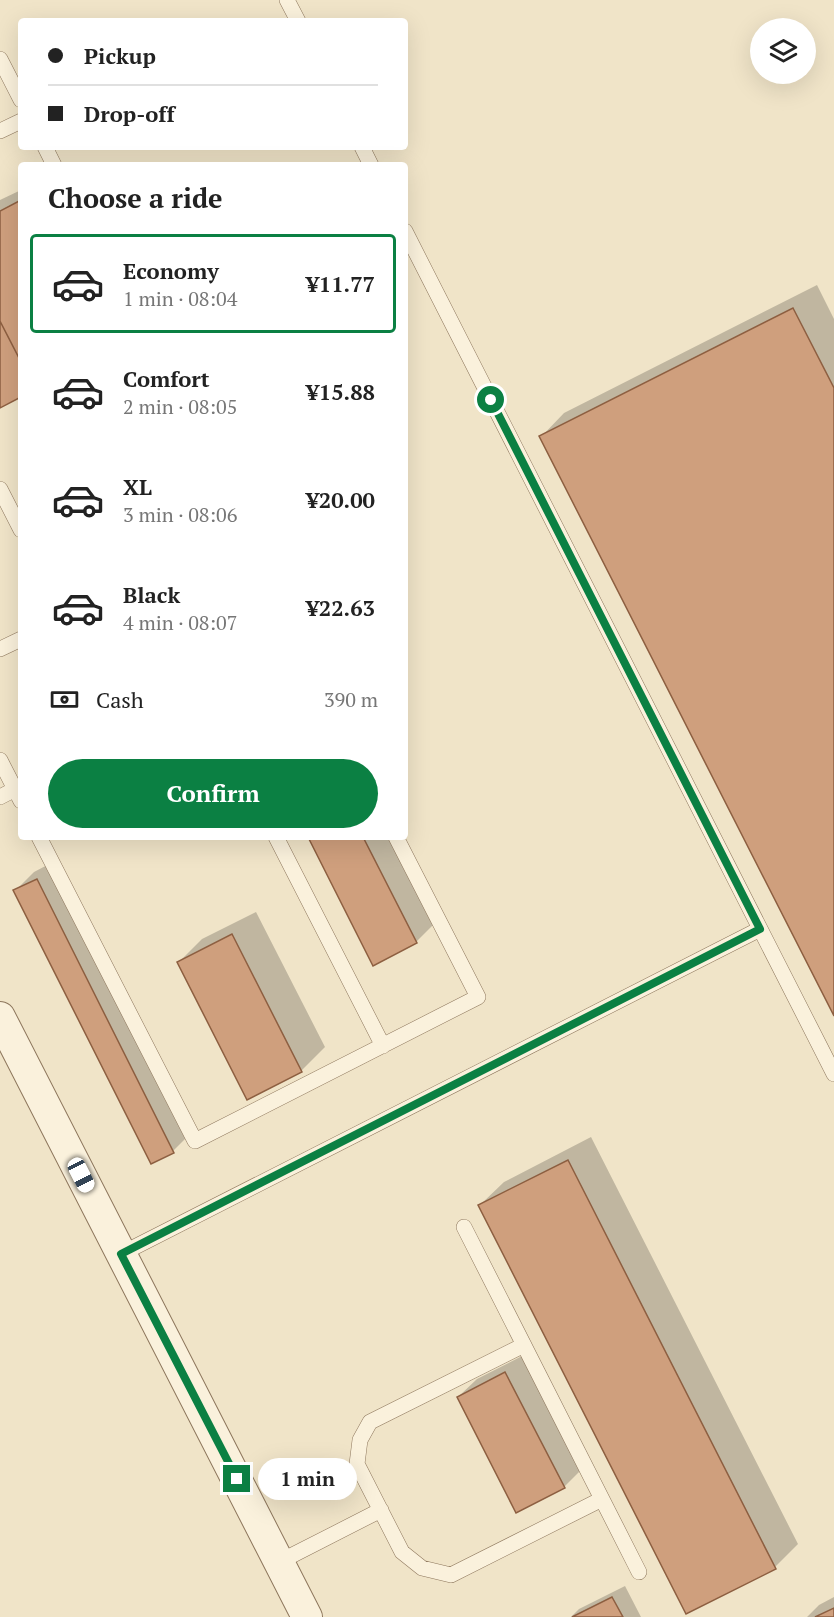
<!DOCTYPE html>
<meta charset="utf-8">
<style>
body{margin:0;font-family:"PT Serif",serif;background:#f2f2f2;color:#222;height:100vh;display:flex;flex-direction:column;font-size:22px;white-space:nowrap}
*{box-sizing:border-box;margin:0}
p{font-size:20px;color:#767676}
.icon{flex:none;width:33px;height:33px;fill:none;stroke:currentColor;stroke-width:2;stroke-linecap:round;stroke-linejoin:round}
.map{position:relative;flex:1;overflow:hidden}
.panel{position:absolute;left:18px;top:162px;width:390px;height:678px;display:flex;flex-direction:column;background:#fff;border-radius:6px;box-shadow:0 6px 24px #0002}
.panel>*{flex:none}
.top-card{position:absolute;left:18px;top:18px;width:390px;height:132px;border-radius:6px;box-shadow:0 6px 24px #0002;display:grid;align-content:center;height:132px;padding:0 30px;background:#fff}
.fabs{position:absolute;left:750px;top:18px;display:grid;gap:12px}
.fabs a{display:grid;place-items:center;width:66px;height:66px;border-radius:50%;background:#fff;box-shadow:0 6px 24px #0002;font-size:30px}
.end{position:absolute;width:27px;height:27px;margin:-14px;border:8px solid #0b8043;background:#fff;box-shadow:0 0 0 3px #fff}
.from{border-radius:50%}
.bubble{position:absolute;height:42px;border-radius:21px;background:#fff;box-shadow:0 6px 24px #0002;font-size:20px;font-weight:700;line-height:42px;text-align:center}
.car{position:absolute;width:18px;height:36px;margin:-18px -9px;border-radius:8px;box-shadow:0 0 4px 2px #0007;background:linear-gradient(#fff 24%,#345 0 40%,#fff 0 76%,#345 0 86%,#fff 0)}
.top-card b{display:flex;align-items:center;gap:21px;height:57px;font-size:22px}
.top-card b+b{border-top:2px solid #e0e0e0}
.top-card i{width:15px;height:15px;background:#222}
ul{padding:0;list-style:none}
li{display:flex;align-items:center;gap:18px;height:99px;margin:0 12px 9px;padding:0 18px;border:3px solid transparent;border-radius:6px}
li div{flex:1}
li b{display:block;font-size:22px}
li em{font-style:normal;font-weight:700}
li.on{border-color:#0b8043}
li>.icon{width:54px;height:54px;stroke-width:1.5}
h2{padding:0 30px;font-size:27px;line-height:72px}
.pay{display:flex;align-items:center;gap:15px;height:66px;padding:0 30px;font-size:22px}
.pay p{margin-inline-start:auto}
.action{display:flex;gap:12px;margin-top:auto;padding:12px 30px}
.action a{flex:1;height:69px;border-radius:36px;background:#0b8043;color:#fff;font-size:24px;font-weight:700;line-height:69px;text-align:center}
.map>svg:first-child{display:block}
.shadow{fill:#0003}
.building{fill:#cf9f7d;stroke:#8d5f41;stroke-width:1.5}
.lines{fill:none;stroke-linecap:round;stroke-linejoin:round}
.lane-casing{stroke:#8d765c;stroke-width:16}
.street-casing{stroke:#8d765c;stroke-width:32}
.lane{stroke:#faf1dc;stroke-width:15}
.street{stroke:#faf1dc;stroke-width:30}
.route{stroke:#0b8043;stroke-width:8}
</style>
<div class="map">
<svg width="834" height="1617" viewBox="0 0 834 1617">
<rect width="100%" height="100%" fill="#f0e4c8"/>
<path class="shadow" d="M 21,190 L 21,396 L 0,407 L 0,200 Z
M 817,285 L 834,319 L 834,1012 L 541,437 L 564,413 Z
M 309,837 L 399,837 L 440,918 L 416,942 L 374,963 Z
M 55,861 L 191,1133 L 173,1151 L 15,891 L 34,872 Z
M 256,912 L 325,1047 L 301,1071 L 179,962 L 202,939 Z
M 591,1137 L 798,1544 L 775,1567 L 480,1205 L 504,1182 Z
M 524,1355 L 582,1469 L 564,1487 L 458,1397 L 477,1379 Z
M 625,1586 L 641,1617 L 571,1617 L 579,1609 Z
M 834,1597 L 834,1617 L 807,1617 L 819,1605 Z"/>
<path class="building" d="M 21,200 L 21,362 L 0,321 L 0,211 Z
M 793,308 L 834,388 L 834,1016 L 539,436 Z
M 0,321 L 21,362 L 21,397 L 0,408 Z
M 308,837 L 363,837 L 417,943 L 373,966 Z
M 37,879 L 174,1153 L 151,1164 L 13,890 Z
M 232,934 L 302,1072 L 247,1100 L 177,962 Z
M 568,1160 L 776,1569 L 686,1614 L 478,1205 Z
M 505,1372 L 565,1488 L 516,1513 L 457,1397 Z
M 612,1597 L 623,1617 L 572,1617 Z
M 834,1608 L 834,1617 L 815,1617 Z"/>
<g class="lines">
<g class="lane-casing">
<path id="lane" d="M 287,0 L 298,21
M 0,59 L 21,100
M 0,131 L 21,121
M 45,147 L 54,165
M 362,147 L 371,165
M 405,231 L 834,1074
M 0,489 L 21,530
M 0,649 L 21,639
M 0,760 L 21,801
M 0,797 L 21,786
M 39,837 L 195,1141 L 478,997 L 396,837
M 276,837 L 383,1046
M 464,1227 L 639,1572
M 121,1254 L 760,929
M 524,1345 L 370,1422 L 360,1440 L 357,1464 L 402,1552 L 422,1568 L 451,1575 L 602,1499
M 279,1562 L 381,1510"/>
</g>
<g class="street-casing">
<path id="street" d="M 0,1017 L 307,1617"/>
</g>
<use href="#lane" class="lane"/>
<use href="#street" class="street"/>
</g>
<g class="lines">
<path class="route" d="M 237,1479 L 121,1254 L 760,929 L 491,400"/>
</g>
</svg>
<div class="fabs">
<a><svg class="icon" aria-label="layers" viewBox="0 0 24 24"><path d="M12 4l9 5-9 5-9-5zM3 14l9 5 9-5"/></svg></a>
</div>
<i class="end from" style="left:491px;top:400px"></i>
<i class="end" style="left:237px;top:1479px"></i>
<div class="bubble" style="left:258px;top:1458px;width:99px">1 min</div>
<i class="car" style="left:81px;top:1175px;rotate:153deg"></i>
<div class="top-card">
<b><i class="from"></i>Pickup</b>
<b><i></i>Drop-off</b>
</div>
<section class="panel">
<h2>Choose a ride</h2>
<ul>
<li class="on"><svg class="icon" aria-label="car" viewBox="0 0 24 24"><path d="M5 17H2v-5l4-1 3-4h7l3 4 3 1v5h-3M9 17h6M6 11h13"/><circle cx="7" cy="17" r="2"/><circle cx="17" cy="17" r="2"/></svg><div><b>Economy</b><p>1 min · 08:04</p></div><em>¥11.77</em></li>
<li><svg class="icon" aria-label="car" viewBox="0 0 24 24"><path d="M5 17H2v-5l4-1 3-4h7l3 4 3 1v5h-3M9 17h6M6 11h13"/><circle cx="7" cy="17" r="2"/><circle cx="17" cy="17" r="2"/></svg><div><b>Comfort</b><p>2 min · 08:05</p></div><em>¥15.88</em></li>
<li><svg class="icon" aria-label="car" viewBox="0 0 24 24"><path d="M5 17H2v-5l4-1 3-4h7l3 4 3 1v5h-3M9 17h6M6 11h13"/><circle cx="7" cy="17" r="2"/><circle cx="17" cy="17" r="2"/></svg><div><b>XL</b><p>3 min · 08:06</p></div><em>¥20.00</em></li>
<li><svg class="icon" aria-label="car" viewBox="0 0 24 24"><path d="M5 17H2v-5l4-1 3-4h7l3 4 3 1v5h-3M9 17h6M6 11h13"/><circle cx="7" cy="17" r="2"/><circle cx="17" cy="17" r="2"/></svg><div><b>Black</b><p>4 min · 08:07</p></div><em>¥22.63</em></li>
</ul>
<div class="pay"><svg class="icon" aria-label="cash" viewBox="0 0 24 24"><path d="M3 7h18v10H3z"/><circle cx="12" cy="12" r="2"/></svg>Cash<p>390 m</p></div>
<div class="action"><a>Confirm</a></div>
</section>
</div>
